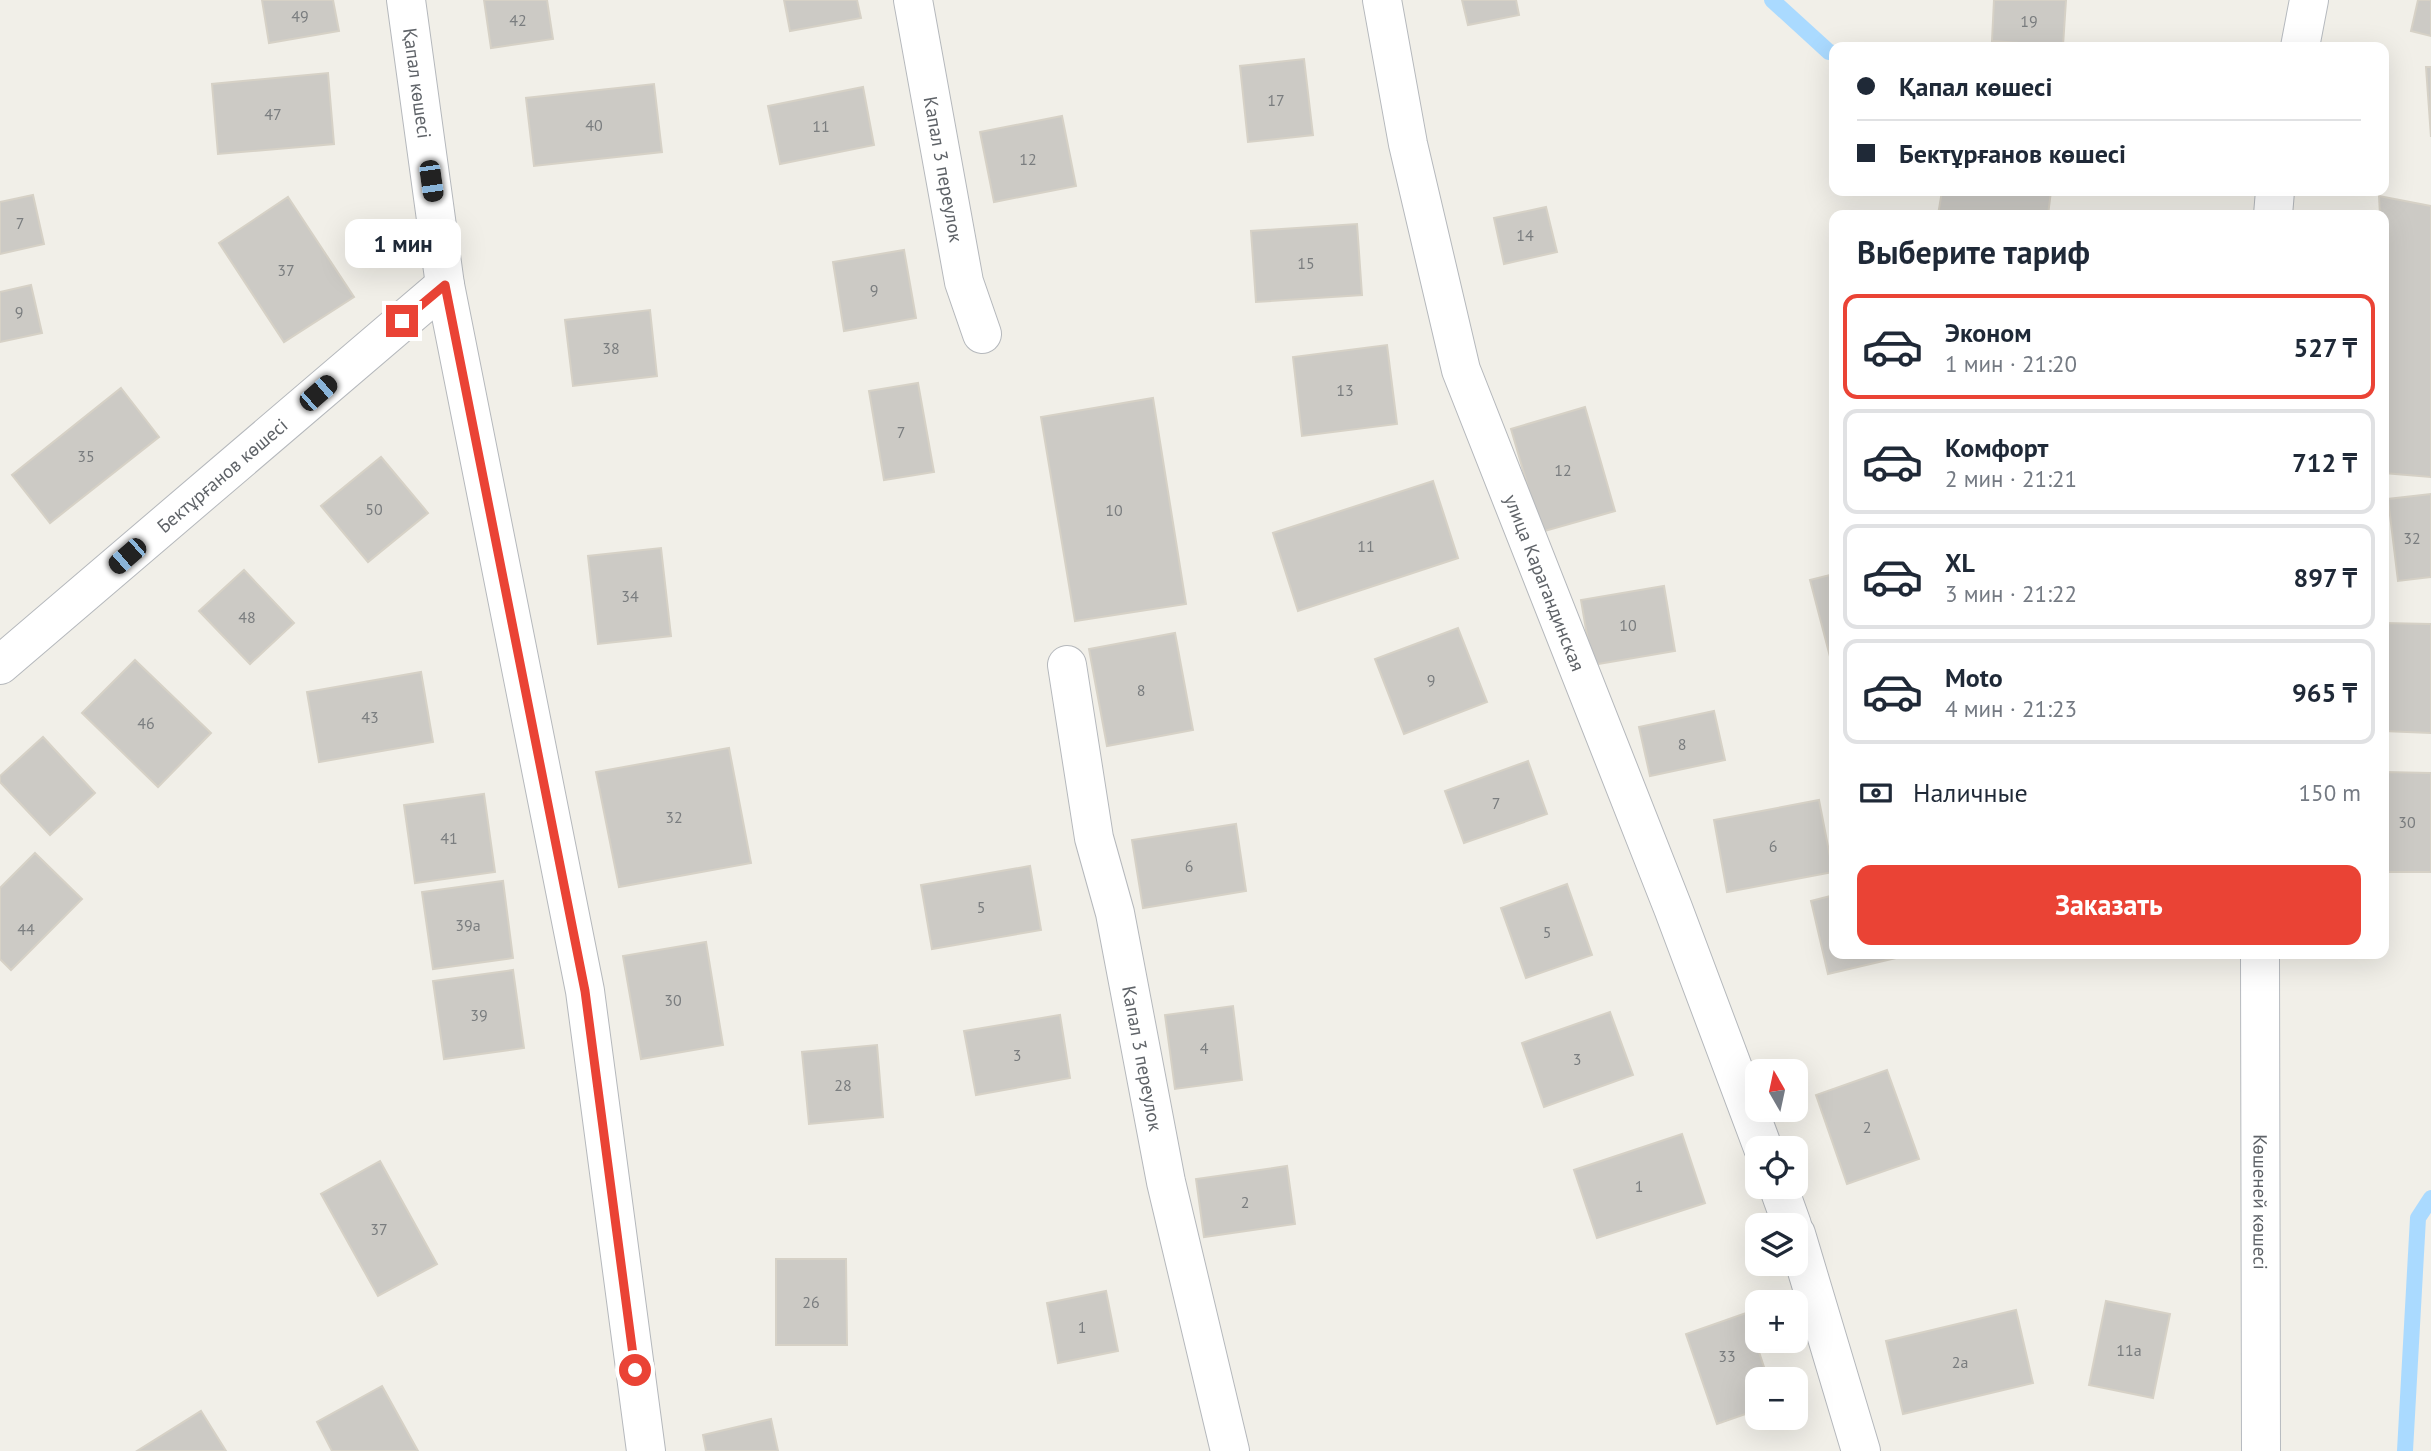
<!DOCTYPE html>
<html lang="ru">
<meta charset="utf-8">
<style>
body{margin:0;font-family:"PT Sans",sans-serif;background:#f2f2f3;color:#1f2937;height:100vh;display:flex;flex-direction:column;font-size:26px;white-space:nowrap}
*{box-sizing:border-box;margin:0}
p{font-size:23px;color:#747a83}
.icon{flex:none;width:38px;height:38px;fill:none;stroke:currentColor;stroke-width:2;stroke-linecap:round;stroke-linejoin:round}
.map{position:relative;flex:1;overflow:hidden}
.sheet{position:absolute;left:1829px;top:210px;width:560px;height:749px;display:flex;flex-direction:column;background:#fff;border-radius:14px;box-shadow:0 7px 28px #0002}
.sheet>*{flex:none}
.banner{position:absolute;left:1829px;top:42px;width:560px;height:154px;border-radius:14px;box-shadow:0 7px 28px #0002;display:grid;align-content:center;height:154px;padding:0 28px;background:#fff}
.needle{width:46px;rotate:351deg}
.fabs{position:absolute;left:1745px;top:1059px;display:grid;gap:14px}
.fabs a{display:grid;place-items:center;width:63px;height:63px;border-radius:14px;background:#fff;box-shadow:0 7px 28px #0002;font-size:35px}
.end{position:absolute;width:32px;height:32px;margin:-16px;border:9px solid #ea4335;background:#fff;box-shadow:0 0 0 4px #fff}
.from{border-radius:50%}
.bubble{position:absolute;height:49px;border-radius:14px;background:#fff;box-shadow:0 7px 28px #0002;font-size:23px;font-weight:800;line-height:49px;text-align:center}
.car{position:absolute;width:21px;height:42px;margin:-21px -10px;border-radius:9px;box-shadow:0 0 5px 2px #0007;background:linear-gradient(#222 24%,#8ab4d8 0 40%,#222 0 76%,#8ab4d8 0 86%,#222 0)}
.banner b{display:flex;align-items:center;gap:24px;height:66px;font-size:26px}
.banner b+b{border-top:2px solid #e0e1e3}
.banner i{width:18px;height:18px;background:#1f2937}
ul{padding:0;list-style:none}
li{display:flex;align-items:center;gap:21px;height:105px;margin:0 14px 10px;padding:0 14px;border:4px solid #e0e1e3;border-radius:14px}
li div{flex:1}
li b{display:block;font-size:26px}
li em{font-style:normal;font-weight:800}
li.current{border-color:#ea4335}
li>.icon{width:63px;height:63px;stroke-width:1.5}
h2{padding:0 28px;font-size:32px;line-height:84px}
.pay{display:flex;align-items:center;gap:18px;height:77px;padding:0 28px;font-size:26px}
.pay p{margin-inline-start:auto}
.action{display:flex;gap:14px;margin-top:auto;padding:14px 28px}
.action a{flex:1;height:80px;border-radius:14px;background:#ea4335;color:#fff;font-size:28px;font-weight:800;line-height:80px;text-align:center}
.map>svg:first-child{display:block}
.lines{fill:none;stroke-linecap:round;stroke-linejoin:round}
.stream{stroke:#aadaff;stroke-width:16}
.building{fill:#cccac5;stroke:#d6d1c6;stroke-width:2}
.minor-casing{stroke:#b5b8bc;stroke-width:40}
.secondary-casing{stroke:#b6babf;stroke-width:40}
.minor{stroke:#fff;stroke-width:38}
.secondary{stroke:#fff;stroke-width:38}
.route{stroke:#ea4335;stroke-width:9}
.labels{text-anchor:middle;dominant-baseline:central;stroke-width:6;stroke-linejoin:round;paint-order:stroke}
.number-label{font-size:16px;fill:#7a7d7f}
.street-label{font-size:19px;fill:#5f6368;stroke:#fff}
</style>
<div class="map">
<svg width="2431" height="1451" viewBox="0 0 2431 1451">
<rect width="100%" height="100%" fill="#f1efe8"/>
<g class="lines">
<path class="stream" d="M 1772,0 L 1829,52 L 1834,53
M 2405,1451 L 2418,1218 L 2431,1198"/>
</g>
<path class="building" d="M 262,0 L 333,0 L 339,31 L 269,43 Z
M 484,0 L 547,0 L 553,39 L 491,48 Z
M 784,0 L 857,0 L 861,18 L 790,31 Z
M 1462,0 L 1516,0 L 1519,15 L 1468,25 Z
M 1994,0 L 2066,0 L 2063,46 L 1992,41 Z
M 2418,0 L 2431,0 L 2431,36 L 2411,31 Z
M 1304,59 L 1313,135 L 1248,142 L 1240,66 Z
M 2426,67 L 2431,67 L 2431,137 Z
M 328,73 L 334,144 L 218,154 L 212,84 Z
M 654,84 L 662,152 L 534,166 L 526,98 Z
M 863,87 L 874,145 L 780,164 L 768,106 Z
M 1062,116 L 1076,186 L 994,202 L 980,132 Z
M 1942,191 L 2051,191 L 2048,215 L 1938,215 Z
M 33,195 L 44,244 L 0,254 L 0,202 Z
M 2379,196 L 2431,206 L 2431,477 L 2384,473 L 2384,215 L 2380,215 Z
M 288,197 L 354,297 L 284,342 L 219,243 Z
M 1546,207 L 1557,252 L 1504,264 L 1494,218 Z
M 1357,224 L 1362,295 L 1256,302 L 1251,231 Z
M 904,250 L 916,318 L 844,331 L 833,262 Z
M 31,285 L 42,333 L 0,342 L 0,292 Z
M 650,310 L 657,376 L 573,386 L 565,320 Z
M 1387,345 L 1397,424 L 1302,436 L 1293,357 Z
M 918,383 L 934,472 L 884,480 L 869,391 Z
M 121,388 L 159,437 L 50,523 L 12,475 Z
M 1153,398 L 1186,604 L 1075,621 L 1041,417 Z
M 1585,407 L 1615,511 L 1541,532 L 1511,429 Z
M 381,457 L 428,513 L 368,562 L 321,506 Z
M 1433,481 L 1458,558 L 1298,611 L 1273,533 Z
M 2431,494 L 2431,577 L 2398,581 L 2388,499 Z
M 661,548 L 671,636 L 598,644 L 588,556 Z
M 244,570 L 294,623 L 250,664 L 199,611 Z
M 1834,574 L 1834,672 L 1810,580 Z
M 1664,586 L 1675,651 L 1592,665 L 1581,600 Z
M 2384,623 L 2431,624 L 2431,733 L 2384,731 Z
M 1458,628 L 1487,702 L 1404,734 L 1375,659 Z
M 1175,633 L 1193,730 L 1107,746 L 1089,649 Z
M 135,660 L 211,733 L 158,787 L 82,713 Z
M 421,672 L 433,742 L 319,762 L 307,692 Z
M 1714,711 L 1725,760 L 1650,776 L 1639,727 Z
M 43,737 L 95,793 L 50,835 L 0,782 L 0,776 Z
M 729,748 L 751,863 L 619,887 L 596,772 Z
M 1528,761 L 1547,814 L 1464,843 L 1445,791 Z
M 2384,772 L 2431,773 L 2431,872 L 2384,872 Z
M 484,794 L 495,872 L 415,883 L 404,805 Z
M 1819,800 L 1833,872 L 1727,892 L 1714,820 Z
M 1236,824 L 1246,891 L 1143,908 L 1132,840 Z
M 35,853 L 82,899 L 11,970 L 0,959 L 0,888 Z
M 1030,866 L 1041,930 L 932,949 L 921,885 Z
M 503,881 L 513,958 L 433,969 L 422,892 Z
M 1567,884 L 1592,955 L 1526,978 L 1501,908 Z
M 1834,895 L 1834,954 L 1913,954 L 1828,974 L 1811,901 Z
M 706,942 L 723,1045 L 641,1059 L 623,956 Z
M 513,970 L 524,1048 L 444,1059 L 433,981 Z
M 1233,1006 L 1242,1080 L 1175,1089 L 1165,1015 Z
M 1610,1012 L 1633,1075 L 1544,1107 L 1522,1043 Z
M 1060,1015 L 1070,1078 L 976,1095 L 964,1031 Z
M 877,1045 L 883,1117 L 809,1124 L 802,1052 Z
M 1887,1070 L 1919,1159 L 1847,1184 L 1816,1095 Z
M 1682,1134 L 1705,1203 L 1597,1238 L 1574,1170 Z
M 380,1161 L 437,1264 L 378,1296 L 321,1194 Z
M 1287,1166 L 1295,1224 L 1204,1237 L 1196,1179 Z
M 776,1259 L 846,1259 L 847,1345 L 776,1345 Z
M 1106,1291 L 1118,1351 L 1058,1363 L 1047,1303 Z
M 2106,1301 L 2170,1314 L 2153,1398 L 2089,1385 Z
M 2016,1310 L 2033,1383 L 1903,1414 L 1886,1341 Z
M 1746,1313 L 1768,1379 L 1757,1379 L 1757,1410 L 1717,1424 L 1686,1334 Z
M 382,1386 L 418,1451 L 332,1451 L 317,1422 Z
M 201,1411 L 226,1451 L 137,1451 Z
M 771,1419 L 778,1451 L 706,1451 L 703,1435 Z"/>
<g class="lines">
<g class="minor-casing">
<g id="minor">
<path id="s1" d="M 406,0 L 445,285 L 585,991 L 646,1451"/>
<path id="s2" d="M 913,0 L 964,282 L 982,334"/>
<path id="s3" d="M 1382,0 L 1408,144 L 1461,370 L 1673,908 L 1763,1148"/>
<path id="s4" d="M 0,665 L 445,285"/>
<path id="s5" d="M 1067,665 L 1094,838 L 1115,913 L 1166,1182 L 1230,1451"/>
<path d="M 1778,1186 L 1792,1225"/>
<path d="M 1796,1234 L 1861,1451"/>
</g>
</g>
<g class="secondary-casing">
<g id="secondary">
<path d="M 2300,47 L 2309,0"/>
<path d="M 2273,215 L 2275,191"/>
<path id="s6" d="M 2260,954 L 2261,1451"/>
</g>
</g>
<use href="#minor" class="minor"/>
<use href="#secondary" class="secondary"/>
</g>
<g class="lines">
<path class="route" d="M 402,321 L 445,285 L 585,991 L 635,1370"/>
</g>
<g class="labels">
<g class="number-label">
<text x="300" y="16">49</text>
<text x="518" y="20">42</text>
<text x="2029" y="21">19</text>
<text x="1276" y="100">17</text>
<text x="273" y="114">47</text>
<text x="594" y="125">40</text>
<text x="821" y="126">11</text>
<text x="1028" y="159">12</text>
<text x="20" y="223">7</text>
<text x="1525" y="235">14</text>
<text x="1306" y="263">15</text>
<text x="286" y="270">37</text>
<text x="874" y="290">9</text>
<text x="19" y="312">9</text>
<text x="611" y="348">38</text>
<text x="1345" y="390">13</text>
<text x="901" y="432">7</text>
<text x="86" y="456">35</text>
<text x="1563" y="470">12</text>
<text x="374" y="509">50</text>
<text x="1114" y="510">10</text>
<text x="2412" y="538">32</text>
<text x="1366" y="546">11</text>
<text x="630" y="596">34</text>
<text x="247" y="617">48</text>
<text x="1628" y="625">10</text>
<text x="1431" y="680">9</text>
<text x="1141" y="690">8</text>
<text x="370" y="717">43</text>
<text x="146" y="723">46</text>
<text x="1682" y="744">8</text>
<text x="1496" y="803">7</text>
<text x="674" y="817">32</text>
<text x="2407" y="822">30</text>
<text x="449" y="838">41</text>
<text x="1773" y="846">6</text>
<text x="1189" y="866">6</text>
<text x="981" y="907">5</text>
<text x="468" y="925">39а</text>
<text x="26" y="929">44</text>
<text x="1547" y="932">5</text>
<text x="673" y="1000">30</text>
<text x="479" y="1015">39</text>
<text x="1204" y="1048">4</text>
<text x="1017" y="1055">3</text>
<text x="1577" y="1059">3</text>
<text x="843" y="1085">28</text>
<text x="1867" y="1127">2</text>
<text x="1639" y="1186">1</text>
<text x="1245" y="1202">2</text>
<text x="379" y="1229">37</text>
<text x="811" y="1302">26</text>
<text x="1082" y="1327">1</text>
<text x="2129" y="1350">11а</text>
<text x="1727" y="1356">33</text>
<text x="1960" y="1362">2а</text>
</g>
<g class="street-label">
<text stroke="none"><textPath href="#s1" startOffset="84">Қапал көшесі</textPath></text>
<text stroke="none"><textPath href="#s2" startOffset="172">Капал 3 переулок</textPath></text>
<text stroke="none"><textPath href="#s4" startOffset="292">Бектұрғанов көшесі</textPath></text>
<text stroke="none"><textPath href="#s3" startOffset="607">улица Карагандинская</textPath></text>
<text stroke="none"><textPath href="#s5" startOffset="401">Капал 3 переулок</textPath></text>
<text stroke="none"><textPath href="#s6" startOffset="248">Көшеней көшесі</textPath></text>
</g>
</g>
</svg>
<div class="fabs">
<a><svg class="needle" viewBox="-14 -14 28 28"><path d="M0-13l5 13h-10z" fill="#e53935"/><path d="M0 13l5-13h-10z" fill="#747a83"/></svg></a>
<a><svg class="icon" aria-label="locate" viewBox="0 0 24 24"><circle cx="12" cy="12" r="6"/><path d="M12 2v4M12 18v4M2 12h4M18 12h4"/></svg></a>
<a><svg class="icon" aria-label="layers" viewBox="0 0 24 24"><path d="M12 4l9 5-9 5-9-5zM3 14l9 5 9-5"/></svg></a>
<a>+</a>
<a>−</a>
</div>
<i class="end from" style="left:635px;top:1370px"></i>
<i class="end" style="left:402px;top:321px"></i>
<div class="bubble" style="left:345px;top:219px;width:116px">1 мин</div>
<i class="car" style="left:431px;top:181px;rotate:172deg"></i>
<i class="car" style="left:318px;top:393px;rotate:49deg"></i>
<i class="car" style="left:127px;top:556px;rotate:229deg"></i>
<div class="banner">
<b><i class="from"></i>Қапал көшесі</b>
<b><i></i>Бектұрғанов көшесі</b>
</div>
<section class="sheet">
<h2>Выберите тариф</h2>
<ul>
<li class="current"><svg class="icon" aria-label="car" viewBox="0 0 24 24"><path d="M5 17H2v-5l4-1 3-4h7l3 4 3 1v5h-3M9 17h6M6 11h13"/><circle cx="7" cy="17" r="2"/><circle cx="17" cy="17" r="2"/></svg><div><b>Эконом</b><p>1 мин · 21:20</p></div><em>527 ₸</em></li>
<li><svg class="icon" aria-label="car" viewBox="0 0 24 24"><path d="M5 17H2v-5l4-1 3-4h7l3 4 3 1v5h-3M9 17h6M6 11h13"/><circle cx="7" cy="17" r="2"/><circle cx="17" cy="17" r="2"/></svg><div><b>Комфорт</b><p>2 мин · 21:21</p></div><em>712 ₸</em></li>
<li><svg class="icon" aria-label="car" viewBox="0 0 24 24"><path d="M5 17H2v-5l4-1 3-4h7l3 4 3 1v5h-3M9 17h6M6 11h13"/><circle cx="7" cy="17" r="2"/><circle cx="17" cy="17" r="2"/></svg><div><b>XL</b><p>3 мин · 21:22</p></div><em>897 ₸</em></li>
<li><svg class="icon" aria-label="car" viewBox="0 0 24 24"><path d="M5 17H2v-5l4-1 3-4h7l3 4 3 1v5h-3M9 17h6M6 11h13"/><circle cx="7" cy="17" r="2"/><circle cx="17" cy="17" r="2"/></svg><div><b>Moto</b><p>4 мин · 21:23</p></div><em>965 ₸</em></li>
</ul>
<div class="pay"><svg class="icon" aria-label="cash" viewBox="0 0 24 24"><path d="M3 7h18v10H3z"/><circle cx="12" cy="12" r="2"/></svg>Наличные<p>150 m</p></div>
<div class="action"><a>Заказать</a></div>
</section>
</div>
